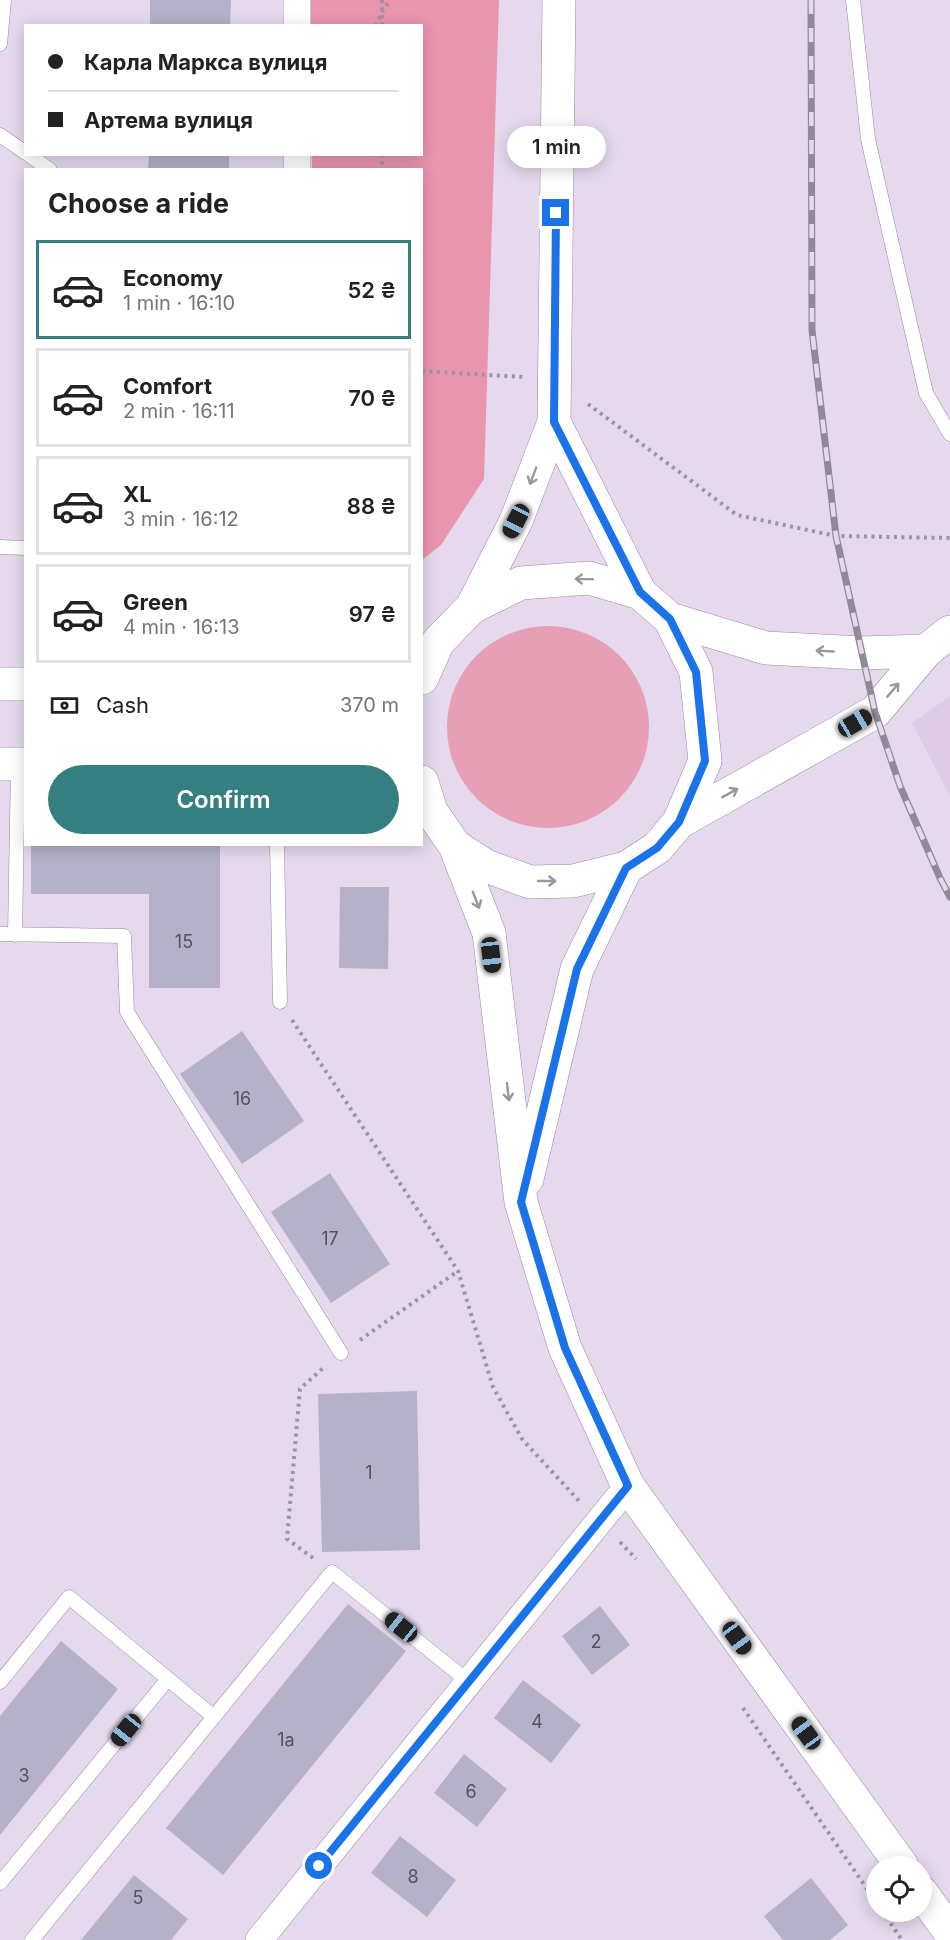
<!DOCTYPE html>
<meta charset="utf-8">
<style>
body{margin:0;font-family:Inter,sans-serif;background:#f2f2f2;color:#222;height:100vh;display:flex;flex-direction:column;font-size:22px;white-space:nowrap}
*{box-sizing:border-box;margin:0}
p{font-size:20px;color:#767676}
.icon{flex:none;width:33px;height:33px;fill:none;stroke:currentColor;stroke-width:2;stroke-linecap:round;stroke-linejoin:round}
.map{position:relative;flex:1;overflow:hidden}
.details{position:absolute;left:24px;top:168px;width:399px;height:678px;display:flex;flex-direction:column;background:#fff;border-radius:0px;box-shadow:0 3px 15px #0003}
.details>*{flex:none}
.top-card{position:absolute;left:24px;top:24px;width:399px;height:132px;border-radius:0px;box-shadow:0 3px 15px #0003;display:grid;align-content:center;height:132px;padding:0 24px;background:#fff}
.fabs{position:absolute;left:866px;top:1856px;display:grid;gap:12px}
.fabs a{display:grid;place-items:center;width:66px;height:66px;border-radius:50%;background:#fff;box-shadow:0 3px 15px #0003;font-size:30px}
.end{position:absolute;width:27px;height:27px;margin:-14px;border:8px solid #1a73e8;background:#fff;box-shadow:0 0 0 3px #fff}
.from{border-radius:50%}
.bubble{position:absolute;height:42px;border-radius:21px;background:#fff;box-shadow:0 3px 15px #0003;font-size:20px;font-weight:600;line-height:42px;text-align:center}
.car{position:absolute;width:18px;height:36px;margin:-18px -9px;border-radius:8px;box-shadow:0 0 4px 2px #0007;background:linear-gradient(#222 24%,#8ab4d8 0 40%,#222 0 76%,#8ab4d8 0 86%,#222 0)}
.top-card b{display:flex;align-items:center;gap:21px;height:57px;font-size:22px}
.top-card b+b{border-top:2px solid #e0e0e0}
.top-card i{width:15px;height:15px;background:#222}
ul{padding:0;list-style:none}
li{display:flex;align-items:center;gap:18px;height:99px;margin:0 12px 9px;padding:0 12px;border:3px solid #e0e0e0;border-radius:0px}
li div{flex:1}
li b{display:block;font-size:22px}
li em{font-style:normal;font-weight:600}
li.on{border-color:#367f81}
li>.icon{width:54px;height:54px;stroke-width:1.5}
h2{padding:0 24px;font-size:27px;line-height:72px}
.pay{display:flex;align-items:center;gap:15px;height:66px;padding:0 24px;font-size:22px}
.pay p{margin-inline-start:auto}
.cta{display:flex;gap:12px;margin-top:auto;padding:12px 24px}
.cta a{flex:1;height:69px;border-radius:36px;background:#367f81;color:#fff;font-size:24px;font-weight:600;line-height:69px;text-align:center}
.map>svg:first-child{display:block}
.built{fill:#decce7}
.green{fill:#e69fb4}
.forest{fill:#e995ae}
.building{fill:#b4b1c8}
.lines{fill:none;stroke-linecap:round;stroke-linejoin:round}
.lane-casing{stroke:#978b9e;stroke-width:15}
.street-casing{stroke:#978b9e;stroke-width:28}
.secondary-casing{stroke:#978b9e;stroke-width:34}
.path{stroke:#9d94a3;stroke-width:4;stroke-dasharray:3 4.5;stroke-linecap:butt}
.lane{stroke:#fff;stroke-width:14}
.street{stroke:#fff;stroke-width:27}
.secondary{stroke:#fff;stroke-width:33}
.rail-casing{stroke:#928998;stroke-width:7}
.rail{stroke:#e6d9ee;stroke-width:4.5;stroke-dasharray:14;stroke-linecap:butt}
.oneway{stroke:#9b989c}
.route{stroke:#1a73e8;stroke-width:8}
.labels{text-anchor:middle;dominant-baseline:central;stroke-width:5;stroke-linejoin:round;paint-order:stroke}
.number-label{font-size:18px;fill:#56525e}
</style>
<div class="map">
<svg width="950" height="1940" viewBox="0 0 950 1940">
<rect width="100%" height="100%" fill="#e6d9ee"/>
<path class="built" d="M 950,696 L 950,796 L 912,723 Z"/>
<path class="green" d="M447 727a101 101 0 1 1 202 0a101 101 0 1 1-202 0Z"/>
<path class="forest" d="M 311,0 L 499,0 L 484,479 L 441,545 L 422,560 L 422,170 L 312,169 L 312,155 L 422,154 L 422,26 L 311,25 Z"/>
<path class="building" d="M 150,0 L 231,0 L 230,26 L 150,26 Z
M 149,154 L 229,154 L 229,170 L 148,170 Z
M 31,844 L 220,844 L 220,988 L 149,988 L 149,894 L 31,894 Z
M 340,887 L 389,887 L 388,969 L 339,968 Z
M 242,1031 L 304,1121 L 242,1164 L 180,1074 Z
M 330,1173 L 390,1264 L 331,1303 L 271,1212 Z
M 417,1391 L 420,1550 L 322,1552 L 318,1394 Z
M 348,1604 L 406,1651 L 223,1875 L 166,1828 Z
M 600,1606 L 630,1645 L 592,1675 L 562,1636 Z
M 61,1641 L 118,1689 L 0,1835 L 0,1716 Z
M 523,1680 L 581,1725 L 551,1763 L 494,1718 Z
M 464,1754 L 507,1789 L 477,1827 L 434,1793 Z
M 400,1836 L 456,1880 L 427,1917 L 371,1873 Z
M 134,1875 L 188,1919 L 171,1940 L 81,1940 Z
M 811,1878 L 848,1925 L 830,1940 L 783,1940 L 764,1916 Z"/>
<g class="lines">
<g class="lane-casing">
<path id="lane" d="M 853,0 L 868,139 L 926,393 L 950,434
M 0,44 L 4,0
M 0,135 L 26,153
M 28,154 L 50,170
M 0,547 L 26,548
M 277,844 L 280,1002
M 0,934 L 124,936 L 127,1012 L 341,1353
M 15,935 L 18,764
M 0,1682 L 69,1597 L 214,1717
M 0,1883 L 168,1679
M 32,1940 L 332,1572 L 469,1682"/>
</g>
<g class="street-casing">
<path id="street" d="M 297,26 L 297,0
M 297,170 L 297,154
M 259,1940 L 628,1486"/>
</g>
<g class="secondary-casing">
<path id="secondary" d="M 472,607 L 521,583 L 589,578 L 640,593
M 670,619 L 766,648 L 861,653 L 926,651
M 422,678 L 438,642 L 472,607 L 516,521 L 554,422 L 559,0
M 0,684 L 26,684
M 0,764 L 26,764
M 422,782 L 431,811 L 455,846 L 486,866 L 530,882 L 573,881 L 626,868 L 657,848 L 679,822 L 705,761 L 696,672 L 670,619 L 640,593 L 554,422
M 679,822 L 875,712 L 926,651 L 950,632
M 455,846 L 489,933 L 521,1202 L 565,1348 L 628,1486 L 902,1866
M 527,1179 L 577,969 L 626,868
M 921,1892 L 950,1932"/>
</g>
<path class="path" d="M 382,0 L 382,26
M 376,26 L 382,12 L 390,0
M 382,154 L 382,170
M 422,371 L 523,377
M 588,404 L 737,515 L 836,536 L 950,538
M 292,1020 L 458,1271 L 493,1387 L 522,1439 L 579,1501
M 360,1340 L 458,1271
M 620,1542 L 636,1559
M 313,1558 L 287,1539 L 300,1389 L 323,1368
M 743,1708 L 876,1902
M 882,1911 L 902,1940"/>
<use href="#lane" class="lane"/>
<use href="#street" class="street"/>
<use href="#secondary" class="secondary"/>
<g class="rail-casing">
<path id="rail" d="M 811,0 L 812,330 L 836,536 L 875,712 L 900,786 L 940,878 L 950,897"/>
</g>
<use href="#rail" class="rail"/>
</g>
<defs><path id="oneway-shaft" d="M-6 0H5M1.5-3L5.5 0L1.5 3" fill="none" stroke-width="1.6" stroke-linecap="round" stroke-linejoin="round" transform="scale(1.5)"/></defs>
<g class="oneway">
<use href="#oneway-shaft" transform="translate(533 476) rotate(111)"/>
<use href="#oneway-shaft" transform="translate(584 579) rotate(-179)"/>
<use href="#oneway-shaft" transform="translate(825 651) rotate(-177)"/>
<use href="#oneway-shaft" transform="translate(893 690) rotate(-50)"/>
<use href="#oneway-shaft" transform="translate(730 793) rotate(-29)"/>
<use href="#oneway-shaft" transform="translate(547 881)"/>
<use href="#oneway-shaft" transform="translate(476 900) rotate(69)"/>
<use href="#oneway-shaft" transform="translate(508 1092) rotate(83)"/>
</g>
<g class="lines">
<path class="route" d="M 319,1866 L 628,1486 L 565,1348 L 521,1202 L 577,969 L 626,868 L 657,848 L 679,822 L 705,761 L 696,672 L 670,619 L 640,592 L 554,422 L 556,213"/>
</g>
<g class="labels">
<g class="number-label">
<text x="184" y="941">15</text>
<text x="242" y="1098">16</text>
<text x="330" y="1238">17</text>
<text x="369" y="1472">1</text>
<text x="596" y="1641">2</text>
<text x="537" y="1721">4</text>
<text x="286" y="1739">1а</text>
<text x="24" y="1775">3</text>
<text x="471" y="1791">6</text>
<text x="413" y="1876">8</text>
<text x="138" y="1897">5</text>
</g>
</g>
</svg>
<div class="fabs">
<a><svg class="icon" aria-label="locate" viewBox="0 0 24 24"><circle cx="12" cy="12" r="6"/><path d="M12 2v4M12 18v4M2 12h4M18 12h4"/></svg></a>
</div>
<i class="end from" style="left:319px;top:1866px"></i>
<i class="end" style="left:556px;top:213px"></i>
<div class="bubble" style="left:507px;top:126px;width:99px">1 min</div>
<i class="car" style="left:516px;top:521px;rotate:207deg"></i>
<i class="car" style="left:855px;top:723px;rotate:60deg"></i>
<i class="car" style="left:491px;top:955px;rotate:173deg"></i>
<i class="car" style="left:401px;top:1627px;rotate:309deg"></i>
<i class="car" style="left:737px;top:1638px;rotate:144deg"></i>
<i class="car" style="left:126px;top:1730px;rotate:219deg"></i>
<i class="car" style="left:806px;top:1733px;rotate:324deg"></i>
<div class="top-card">
<b><i class="from"></i>Карла Маркса вулиця</b>
<b><i></i>Артема вулиця</b>
</div>
<section class="details">
<h2>Choose a ride</h2>
<ul>
<li class="on"><svg class="icon" aria-label="car" viewBox="0 0 24 24"><path d="M5 17H2v-5l4-1 3-4h7l3 4 3 1v5h-3M9 17h6M6 11h13"/><circle cx="7" cy="17" r="2"/><circle cx="17" cy="17" r="2"/></svg><div><b>Economy</b><p>1 min · 16:10</p></div><em>52 ₴</em></li>
<li><svg class="icon" aria-label="car" viewBox="0 0 24 24"><path d="M5 17H2v-5l4-1 3-4h7l3 4 3 1v5h-3M9 17h6M6 11h13"/><circle cx="7" cy="17" r="2"/><circle cx="17" cy="17" r="2"/></svg><div><b>Comfort</b><p>2 min · 16:11</p></div><em>70 ₴</em></li>
<li><svg class="icon" aria-label="car" viewBox="0 0 24 24"><path d="M5 17H2v-5l4-1 3-4h7l3 4 3 1v5h-3M9 17h6M6 11h13"/><circle cx="7" cy="17" r="2"/><circle cx="17" cy="17" r="2"/></svg><div><b>XL</b><p>3 min · 16:12</p></div><em>88 ₴</em></li>
<li><svg class="icon" aria-label="car" viewBox="0 0 24 24"><path d="M5 17H2v-5l4-1 3-4h7l3 4 3 1v5h-3M9 17h6M6 11h13"/><circle cx="7" cy="17" r="2"/><circle cx="17" cy="17" r="2"/></svg><div><b>Green</b><p>4 min · 16:13</p></div><em>97 ₴</em></li>
</ul>
<div class="pay"><svg class="icon" aria-label="cash" viewBox="0 0 24 24"><path d="M3 7h18v10H3z"/><circle cx="12" cy="12" r="2"/></svg>Cash<p>370 m</p></div>
<div class="cta"><a>Confirm</a></div>
</section>
</div>
